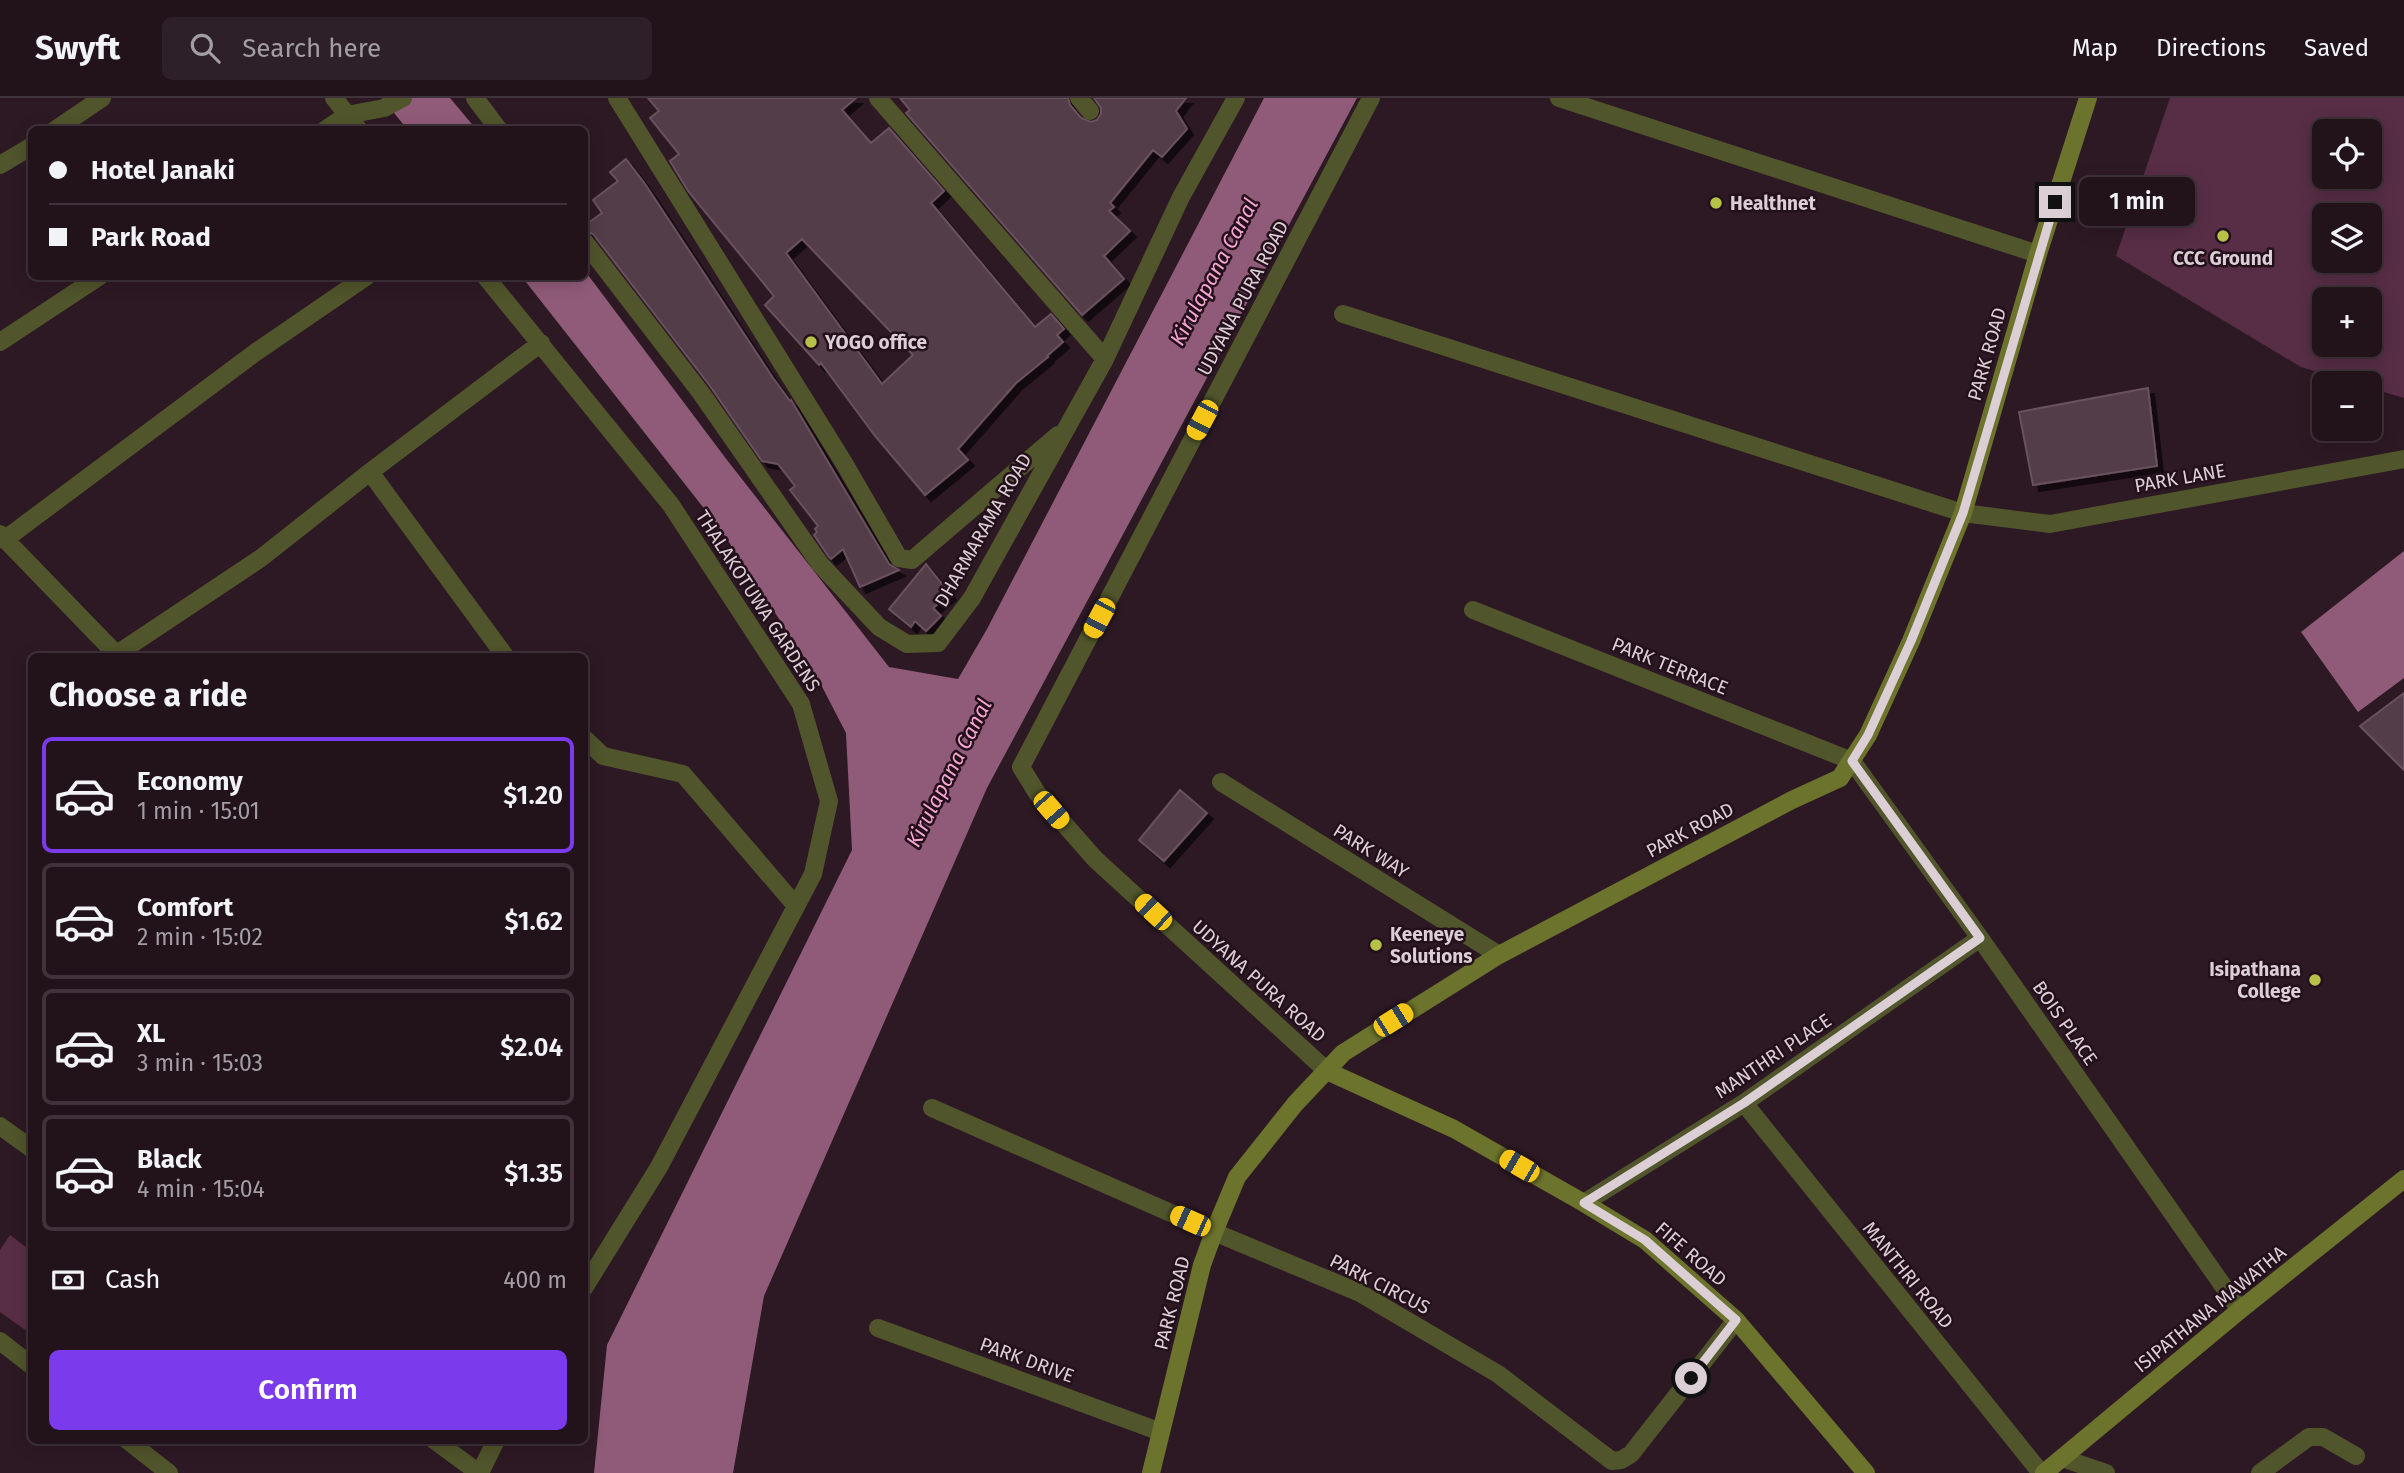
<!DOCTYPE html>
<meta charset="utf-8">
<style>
body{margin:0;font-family:"Fira Sans",sans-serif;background:#2e2028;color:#f1f3f6;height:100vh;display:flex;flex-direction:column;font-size:26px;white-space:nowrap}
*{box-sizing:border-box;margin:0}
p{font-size:23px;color:#a29ea3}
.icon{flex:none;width:38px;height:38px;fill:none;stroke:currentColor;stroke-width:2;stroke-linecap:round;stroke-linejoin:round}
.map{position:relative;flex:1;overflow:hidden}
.details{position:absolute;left:28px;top:555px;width:560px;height:791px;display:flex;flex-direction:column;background:#22131b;border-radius:10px;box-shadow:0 4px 18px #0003,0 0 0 2px #3f323a}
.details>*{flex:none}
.hud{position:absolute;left:28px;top:28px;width:560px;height:154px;border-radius:10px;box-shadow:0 4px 18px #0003,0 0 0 2px #3f323a;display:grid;align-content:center;height:154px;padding:0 21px;background:#22131b}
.tools{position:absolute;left:2312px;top:21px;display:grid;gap:14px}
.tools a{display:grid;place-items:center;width:70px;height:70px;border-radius:10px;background:#22131b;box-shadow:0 4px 18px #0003,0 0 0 2px #3f323a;font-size:35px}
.end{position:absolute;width:32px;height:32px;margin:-16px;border:9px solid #dcced5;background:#111;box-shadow:0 0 0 4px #111}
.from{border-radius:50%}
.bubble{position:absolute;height:49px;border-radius:10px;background:#22131b;box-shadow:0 4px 18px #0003,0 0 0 2px #3f323a;font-size:23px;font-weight:600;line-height:49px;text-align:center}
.car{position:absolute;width:21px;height:42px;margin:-21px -10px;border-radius:9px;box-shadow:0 0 5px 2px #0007;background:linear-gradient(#f5c518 24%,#345 0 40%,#f5c518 0 76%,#345 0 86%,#f5c518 0)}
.hud b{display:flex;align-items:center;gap:24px;height:66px;font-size:26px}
.hud b+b{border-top:2px solid #3f323a}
.hud i{width:18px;height:18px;background:#f1f3f6}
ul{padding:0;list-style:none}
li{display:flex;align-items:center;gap:21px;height:116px;margin:0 14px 10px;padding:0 7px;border:4px solid #3f323a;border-radius:10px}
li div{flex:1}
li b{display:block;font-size:26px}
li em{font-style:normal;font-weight:600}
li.selected{border-color:#7c3aed}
li>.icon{width:63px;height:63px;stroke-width:1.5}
h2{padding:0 21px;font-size:32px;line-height:84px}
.pay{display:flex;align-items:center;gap:18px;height:77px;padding:0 21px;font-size:26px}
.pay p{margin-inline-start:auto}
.primary-button{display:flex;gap:14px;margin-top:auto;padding:14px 21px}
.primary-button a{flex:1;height:80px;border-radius:10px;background:#7c3aed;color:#fff;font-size:28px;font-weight:600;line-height:80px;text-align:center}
header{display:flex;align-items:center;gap:42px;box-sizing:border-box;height:98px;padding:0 35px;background:#22131b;border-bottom:2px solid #3f323a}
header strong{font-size:33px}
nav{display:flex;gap:38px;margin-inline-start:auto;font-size:24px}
.search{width:490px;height:63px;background:#2e2028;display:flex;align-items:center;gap:18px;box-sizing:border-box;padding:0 24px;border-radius:10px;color:#a29ea3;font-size:26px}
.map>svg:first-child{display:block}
.green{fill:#582e46;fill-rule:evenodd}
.water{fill:#905b79}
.building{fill:#533c48;stroke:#69515e;stroke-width:2;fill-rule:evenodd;filter:url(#shadow)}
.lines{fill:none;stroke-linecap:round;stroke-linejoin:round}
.street{stroke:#51552b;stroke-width:18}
.secondary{stroke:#6c732c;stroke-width:18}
.route{stroke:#dcced5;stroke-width:9}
.poi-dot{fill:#b6c148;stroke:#23101b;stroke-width:2.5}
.labels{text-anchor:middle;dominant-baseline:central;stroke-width:5;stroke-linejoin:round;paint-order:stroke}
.poi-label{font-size:19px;font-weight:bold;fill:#dcced5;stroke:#23101b;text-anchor:start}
.street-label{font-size:19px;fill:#dcced5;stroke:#23101b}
.water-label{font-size:21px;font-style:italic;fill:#f7a6d3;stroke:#23101b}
</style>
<header>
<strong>Swyft</strong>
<div class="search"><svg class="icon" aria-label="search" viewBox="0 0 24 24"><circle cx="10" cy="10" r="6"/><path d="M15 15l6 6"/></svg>Search here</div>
<nav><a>Map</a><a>Directions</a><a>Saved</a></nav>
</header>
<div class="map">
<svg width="2404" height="1375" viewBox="0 0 2404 1375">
<defs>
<filter id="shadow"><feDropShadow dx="6" dy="6" stdDeviation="0" flood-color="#0009"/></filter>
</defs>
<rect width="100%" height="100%" fill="#2d1924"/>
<path class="green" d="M 2170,0 L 2404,0 L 2404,300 L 2370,290 L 2370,285 L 2354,285 L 2301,269 L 2116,158 ZM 2324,33 L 2370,33 L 2370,79 L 2324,79 ZM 2324,117 L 2370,117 L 2370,163 L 2324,163 ZM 2324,201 L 2370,201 L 2370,247 L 2324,247 Z
M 10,1137 L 31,1153 L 31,1236 L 0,1214 L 0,1152 Z"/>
<path class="water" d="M 382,0 L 450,0 L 476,31 L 407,31 Z
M 1264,0 L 1357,0 L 987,690 L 764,1198 L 733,1375 L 594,1375 L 607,1247 L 852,752 L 846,635 L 817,579 L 721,432 L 522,179 L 584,178 L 585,173 L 727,362 L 889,569 L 958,581 L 987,531 Z
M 2404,453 L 2404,580 L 2358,614 L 2301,534 Z"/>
<path class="building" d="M 648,0 L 856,0 L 842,12 L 871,45 L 889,30 L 944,93 L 931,105 L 1035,229 L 1051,216 L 1064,231 L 1057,237 L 1063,244 L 1047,258 L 1048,259 L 1016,285 L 958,351 L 968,362 L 925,397 L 875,338 L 821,265 L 819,267 L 765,207 L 774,198 L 688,93 L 670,63 L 679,56 L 650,20 L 659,13 ZM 802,141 L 913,257 L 882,286 L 786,155 Z
M 900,0 L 1068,0 L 1070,7 L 1081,20 L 1091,24 L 1097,22 L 1101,16 L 1101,10 L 1094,0 L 1186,0 L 1176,13 L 1187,31 L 1162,59 L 1153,52 L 1110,105 L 1114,109 L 1109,113 L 1130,133 L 1104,158 L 1124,181 L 1082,217 L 906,15 L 910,12 Z
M 626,61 L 645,86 L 773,280 L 790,303 L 791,302 L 889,466 L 899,472 L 860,489 L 843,451 L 831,461 L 829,459 L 814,437 L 817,434 L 815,431 L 818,428 L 790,392 L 795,388 L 778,366 L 762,363 L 710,288 L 593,136 L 584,132 L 584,128 L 602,115 L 593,102 L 618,83 L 610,74 Z
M 2148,290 L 2157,368 L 2033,387 L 2019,314 Z
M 926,466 L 950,496 L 933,510 L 941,518 L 926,533 L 915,523 L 911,529 L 889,511 Z
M 2404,595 L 2404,672 L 2360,628 Z
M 1180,692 L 1207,715 L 1164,763 L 1139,742 Z"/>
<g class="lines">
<path class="street" d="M 334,0 L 359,32
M 475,0 L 499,32
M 617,0 L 844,365 L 899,460 L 912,462 L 1058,337
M 878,0 L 1105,261
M 1079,0 L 1090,13
M 1559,0 L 2038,156
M 55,32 L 102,0
M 325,32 L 347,17 L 384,10 L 403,0
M 0,67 L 32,48
M 584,143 L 701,295 L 820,466 L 879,529 L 907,546 L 938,545 L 972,500 L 1105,261 L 1181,99 L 1236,0
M 485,178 L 671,407 L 801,606 L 829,703 L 813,776 L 659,1069 L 584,1190
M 1343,216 L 1963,415 L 2050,426 L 2404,361
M 0,244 L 100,178
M 370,374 L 505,558
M 0,436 L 118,558
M 4,442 L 256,254 L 367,178
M 1473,512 L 1852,663 L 1980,840 L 2240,1212
M 117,556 L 261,460 L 370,374 L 541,245
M 584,640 L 603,658 L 683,676 L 796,808
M 1221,684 L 1499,857
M 1327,973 L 1095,761 L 1037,695 L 1021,669 L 1371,0
M 1744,1005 L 2041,1375
M 932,1010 L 1214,1134 L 1360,1195 L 1498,1276 L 1612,1363 L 1621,1362 L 1631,1356 L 1736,1222
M 0,1028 L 32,1051
M 1584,1105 L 1744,1005 L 1980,840
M 878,1230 L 1161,1334
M 0,1243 L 32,1268
M 127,1342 L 169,1375
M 434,1342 L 479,1375
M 2062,1360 L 2106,1375
M 480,1375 L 496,1342
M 2260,1375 L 2309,1339 L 2323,1339 L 2356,1358"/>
<path class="secondary" d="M 1327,973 L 1454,1031 L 1584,1105 L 1645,1142 L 1736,1222 L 1866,1375
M 1151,1375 L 1202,1167 L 1214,1134 L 1237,1079 L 1295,1006 L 1343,955 L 1499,857 L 1792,702 L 1840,680 L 1868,637 L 1911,543 L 1963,415 L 2038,156 L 2088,0
M 2044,1375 L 2240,1212 L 2404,1081"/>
</g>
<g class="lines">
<path class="route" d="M 1691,1280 L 1736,1222 L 1645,1142 L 1584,1105 L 1744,1005 L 1980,840 L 1852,663 L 1868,637 L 1911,543 L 1963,415 L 2055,104"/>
</g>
<g class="poi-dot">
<circle cx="1716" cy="105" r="7"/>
<circle cx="2223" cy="138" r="7"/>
<circle cx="811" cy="244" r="7"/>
<circle cx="1376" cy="847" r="7"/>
<circle cx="2315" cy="882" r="7"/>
</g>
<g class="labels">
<g class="poi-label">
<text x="1730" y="105">Healthnet</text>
<text x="2223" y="160" text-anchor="middle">CCC Ground</text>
<text x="825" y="244">YOGO office</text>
<text x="1390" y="836">Keeneye<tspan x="1390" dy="22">Solutions</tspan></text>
<text x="2301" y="871" text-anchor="end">Isipathana<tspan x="2301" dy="22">College</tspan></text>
</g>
<g class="street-label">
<text transform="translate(1243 200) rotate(-62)">UDYANA PURA ROAD</text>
<text transform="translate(1987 256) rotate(-74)">PARK ROAD</text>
<text transform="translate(2180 380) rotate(-10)">PARK LANE</text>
<text transform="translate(983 432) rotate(-60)">DHARMARAMA ROAD</text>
<text transform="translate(758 503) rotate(57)">THALAKOTUWA GARDENS</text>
<text transform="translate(1670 568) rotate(22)">PARK TERRACE</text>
<text transform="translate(1690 732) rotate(-28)">PARK ROAD</text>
<text transform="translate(1371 753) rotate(32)">PARK WAY</text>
<text transform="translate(1259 883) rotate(42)">UDYANA PURA ROAD</text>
<text transform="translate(2065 925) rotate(55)">BOIS PLACE</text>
<text transform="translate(1773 958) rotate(-34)">MANTHRI PLACE</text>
<text transform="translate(1691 1156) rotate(41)">FIFE ROAD</text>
<text transform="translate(1908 1177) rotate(51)">MANTHRI ROAD</text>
<text transform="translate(1380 1186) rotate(27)">PARK CIRCUS</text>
<text transform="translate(1172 1205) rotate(-76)">PARK ROAD</text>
<text transform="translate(2210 1211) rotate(-39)">ISIPATHANA MAWATHA</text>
<text transform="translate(1027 1262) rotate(20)">PARK DRIVE</text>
</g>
<g class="water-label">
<text transform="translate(1214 174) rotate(-62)">Kirulapana Canal</text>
<text transform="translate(949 675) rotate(-63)">Kirulapana Canal</text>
</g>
</g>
</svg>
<div class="tools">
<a><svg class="icon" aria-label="locate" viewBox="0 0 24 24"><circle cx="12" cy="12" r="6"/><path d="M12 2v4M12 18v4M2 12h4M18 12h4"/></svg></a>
<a><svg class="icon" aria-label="layers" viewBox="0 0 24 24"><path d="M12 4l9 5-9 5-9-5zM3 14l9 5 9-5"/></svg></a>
<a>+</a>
<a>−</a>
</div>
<i class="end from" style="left:1691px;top:1280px"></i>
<i class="end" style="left:2055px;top:104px"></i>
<div class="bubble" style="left:2079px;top:79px;width:116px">1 min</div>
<i class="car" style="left:1202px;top:322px;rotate:208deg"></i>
<i class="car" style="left:1099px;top:520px;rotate:208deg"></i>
<i class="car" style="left:1051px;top:712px;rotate:139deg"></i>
<i class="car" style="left:1153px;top:814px;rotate:313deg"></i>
<i class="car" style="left:1393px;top:922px;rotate:58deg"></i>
<i class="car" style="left:1519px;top:1068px;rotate:300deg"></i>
<i class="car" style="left:1190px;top:1123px;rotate:294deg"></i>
<div class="hud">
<b><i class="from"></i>Hotel Janaki</b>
<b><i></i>Park Road</b>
</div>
<section class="details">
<h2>Choose a ride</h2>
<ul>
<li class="selected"><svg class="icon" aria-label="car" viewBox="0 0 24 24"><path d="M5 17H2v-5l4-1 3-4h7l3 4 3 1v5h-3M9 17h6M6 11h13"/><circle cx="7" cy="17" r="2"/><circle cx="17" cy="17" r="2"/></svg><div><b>Economy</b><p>1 min · 15:01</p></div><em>$1.20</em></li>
<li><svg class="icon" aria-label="car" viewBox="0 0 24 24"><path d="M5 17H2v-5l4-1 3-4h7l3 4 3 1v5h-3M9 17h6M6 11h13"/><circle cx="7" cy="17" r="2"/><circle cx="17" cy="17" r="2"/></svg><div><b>Comfort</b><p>2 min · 15:02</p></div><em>$1.62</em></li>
<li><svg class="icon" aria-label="car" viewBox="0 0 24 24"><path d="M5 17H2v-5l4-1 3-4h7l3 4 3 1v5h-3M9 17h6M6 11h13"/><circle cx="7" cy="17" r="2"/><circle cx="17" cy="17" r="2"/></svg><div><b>XL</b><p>3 min · 15:03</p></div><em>$2.04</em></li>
<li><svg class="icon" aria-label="car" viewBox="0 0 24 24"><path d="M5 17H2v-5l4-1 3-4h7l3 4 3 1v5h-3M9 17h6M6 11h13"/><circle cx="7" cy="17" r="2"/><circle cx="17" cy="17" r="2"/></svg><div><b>Black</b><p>4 min · 15:04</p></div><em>$1.35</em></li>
</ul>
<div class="pay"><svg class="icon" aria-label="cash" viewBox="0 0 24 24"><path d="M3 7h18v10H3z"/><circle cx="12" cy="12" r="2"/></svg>Cash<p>400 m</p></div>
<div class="primary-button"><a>Confirm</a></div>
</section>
</div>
